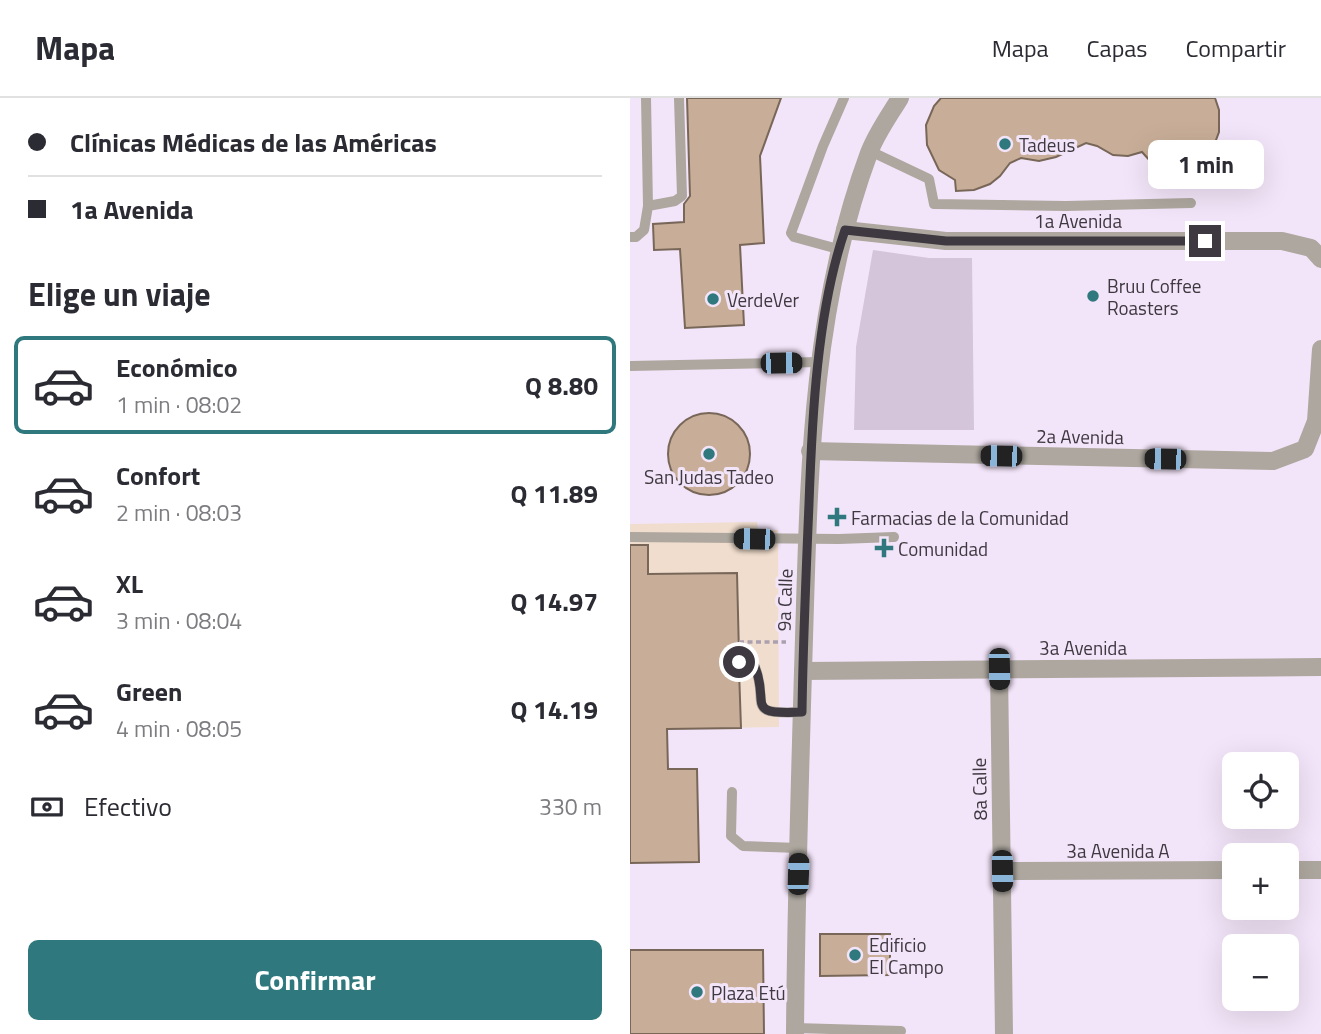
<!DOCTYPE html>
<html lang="es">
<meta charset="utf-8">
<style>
body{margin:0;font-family:"Titillium Web",sans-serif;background:#f2f2f3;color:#2b2b33;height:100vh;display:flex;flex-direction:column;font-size:26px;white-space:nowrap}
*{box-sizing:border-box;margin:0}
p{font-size:23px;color:#7c7c81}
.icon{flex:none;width:38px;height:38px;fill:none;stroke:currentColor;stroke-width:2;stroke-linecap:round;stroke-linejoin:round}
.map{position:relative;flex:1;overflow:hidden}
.drawer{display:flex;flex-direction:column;background:#fff;width:630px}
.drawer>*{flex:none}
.hud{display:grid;align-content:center;height:154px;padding:0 28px;background:#fff}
.controls{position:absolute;left:592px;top:654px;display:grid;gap:14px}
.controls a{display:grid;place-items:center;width:77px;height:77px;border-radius:10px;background:#fff;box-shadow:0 7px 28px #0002;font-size:35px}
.end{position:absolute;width:32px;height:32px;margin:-16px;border:9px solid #3e3840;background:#fff;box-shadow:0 0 0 4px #fff}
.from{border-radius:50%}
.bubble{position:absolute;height:49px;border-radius:10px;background:#fff;box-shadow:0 7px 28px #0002;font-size:23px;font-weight:700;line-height:49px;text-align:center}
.car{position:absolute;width:21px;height:42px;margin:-21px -10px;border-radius:9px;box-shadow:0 0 5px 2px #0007;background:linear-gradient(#222 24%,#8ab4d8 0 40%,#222 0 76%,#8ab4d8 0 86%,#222 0)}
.hud b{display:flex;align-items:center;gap:24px;height:66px;font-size:26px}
.hud b+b{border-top:2px solid #e1e1e2}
.hud i{width:18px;height:18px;background:#2b2b33}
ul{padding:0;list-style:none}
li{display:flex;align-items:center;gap:21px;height:98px;margin:0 14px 10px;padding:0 14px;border:4px solid transparent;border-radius:10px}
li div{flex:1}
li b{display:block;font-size:26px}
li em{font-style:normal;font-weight:700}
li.on{border-color:#2f797e}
li>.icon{width:63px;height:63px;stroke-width:1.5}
h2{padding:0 28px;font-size:32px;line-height:84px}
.pay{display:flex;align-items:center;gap:18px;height:77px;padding:0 28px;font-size:26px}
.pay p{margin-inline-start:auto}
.button{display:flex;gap:14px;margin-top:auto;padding:14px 28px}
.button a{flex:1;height:80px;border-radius:10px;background:#2f797e;color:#fff;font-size:28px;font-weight:700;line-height:80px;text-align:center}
header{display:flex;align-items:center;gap:42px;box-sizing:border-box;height:98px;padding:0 35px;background:#fff;border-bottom:2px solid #e1e1e2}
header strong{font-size:33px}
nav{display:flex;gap:38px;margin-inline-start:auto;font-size:24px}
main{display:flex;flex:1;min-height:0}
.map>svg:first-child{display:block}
.medical{fill:#f0ddcd}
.green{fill:#d4c5da}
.building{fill:#c8ae98;stroke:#786759;stroke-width:2}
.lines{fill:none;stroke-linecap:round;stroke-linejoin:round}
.path{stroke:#aba0af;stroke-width:3.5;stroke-dasharray:5 3.5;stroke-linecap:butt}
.service{stroke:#ada79f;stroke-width:10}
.minor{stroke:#ada79f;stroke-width:18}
.tertiary{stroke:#ada79f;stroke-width:18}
.route{stroke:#3e3840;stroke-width:9}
.poi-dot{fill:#2f797e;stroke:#f3e5f9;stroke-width:2.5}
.labels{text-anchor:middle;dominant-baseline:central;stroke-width:6;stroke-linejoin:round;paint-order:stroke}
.poi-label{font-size:19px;fill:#3e3840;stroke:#f3e5f9;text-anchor:start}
.street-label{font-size:19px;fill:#3e3840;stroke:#f3e5f9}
</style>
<header>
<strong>Mapa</strong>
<nav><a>Mapa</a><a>Capas</a><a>Compartir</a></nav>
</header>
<main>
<section class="drawer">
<div class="hud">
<b><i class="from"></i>Clínicas Médicas de las Américas</b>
<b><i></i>1a Avenida</b>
</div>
<h2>Elige un viaje</h2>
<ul>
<li class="on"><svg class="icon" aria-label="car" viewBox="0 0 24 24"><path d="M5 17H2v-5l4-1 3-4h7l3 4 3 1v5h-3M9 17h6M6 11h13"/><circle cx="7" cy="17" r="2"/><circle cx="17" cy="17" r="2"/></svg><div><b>Económico</b><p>1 min · 08:02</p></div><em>Q 8.80</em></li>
<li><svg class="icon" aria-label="car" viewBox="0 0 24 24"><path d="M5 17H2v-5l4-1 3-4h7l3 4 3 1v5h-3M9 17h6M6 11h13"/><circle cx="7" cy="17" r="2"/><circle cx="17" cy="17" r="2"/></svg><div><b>Confort</b><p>2 min · 08:03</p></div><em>Q 11.89</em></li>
<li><svg class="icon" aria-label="car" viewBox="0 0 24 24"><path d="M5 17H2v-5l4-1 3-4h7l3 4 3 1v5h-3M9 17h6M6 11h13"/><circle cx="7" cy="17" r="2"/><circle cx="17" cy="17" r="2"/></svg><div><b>XL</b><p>3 min · 08:04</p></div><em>Q 14.97</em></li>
<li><svg class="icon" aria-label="car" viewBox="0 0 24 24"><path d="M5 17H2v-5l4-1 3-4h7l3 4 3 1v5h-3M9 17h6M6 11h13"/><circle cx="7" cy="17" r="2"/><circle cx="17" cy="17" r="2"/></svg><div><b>Green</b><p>4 min · 08:05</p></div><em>Q 14.19</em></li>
</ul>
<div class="pay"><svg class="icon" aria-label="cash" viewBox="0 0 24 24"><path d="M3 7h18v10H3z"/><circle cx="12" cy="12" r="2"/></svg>Efectivo<p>330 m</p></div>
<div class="button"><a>Confirmar</a></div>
</section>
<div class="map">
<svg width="691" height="936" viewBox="0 0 691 936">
<rect width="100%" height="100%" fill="#f3e5f9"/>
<path class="medical" d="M 127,424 L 128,432 L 148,432 L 149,629 L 40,631 L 38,568 L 0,569 L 0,426 Z"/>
<path class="green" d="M 243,152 L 299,160 L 342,160 L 344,332 L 224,332 L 226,249 Z"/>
<path class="building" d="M 57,0 L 151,0 L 130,58 L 134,145 L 110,147 L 114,227 L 55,230 L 50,151 L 24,152 L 23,126 L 54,124 L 54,106 L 60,98 Z
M 311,0 L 585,0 L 589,12 L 589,34 L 583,50 L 583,61 L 569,62 L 562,78 L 535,75 L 535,72 L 521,64 L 512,54 L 498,58 L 483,57 L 467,48 L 456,45 L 426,59 L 409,63 L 391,60 L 380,65 L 370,78 L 360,86 L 344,92 L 326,93 L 325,82 L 309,72 L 297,47 L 296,27 L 304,8 Z
M38 356a41 41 0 1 1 82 0a41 41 0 1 1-82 0Z
M 0,447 L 18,447 L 18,476 L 107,475 L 109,556 L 103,559 L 101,564 L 104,570 L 109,572 L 111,630 L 37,631 L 38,671 L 67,671 L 69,764 L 0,765 Z
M 190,836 L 260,836 L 260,877 L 190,878 Z
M 0,852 L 133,852 L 134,936 L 0,936 Z"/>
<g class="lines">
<path class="path" d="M 109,544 L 156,544"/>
<path class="service" d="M 240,53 L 299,81 L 304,106 L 436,108 L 561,105
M 18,108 L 45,103 L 52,98 L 49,0
M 0,139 L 6,139 L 14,132 L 18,108 L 16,0
M 208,151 L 164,139 L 161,135 L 193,48 L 214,0
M 0,268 L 189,264
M 0,439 L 209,441 L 264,439
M 109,564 L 122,565 L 125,569 C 140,606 112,617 172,614
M 102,694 L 101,738 L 113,748 L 169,750
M 165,930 L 271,933"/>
<path class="minor" d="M 215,132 L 316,143 L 652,143 L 681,150 L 691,161
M 180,353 L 643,363 L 675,351 L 686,323 L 691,251
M 369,571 L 374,936
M 173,573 L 691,569
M 656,772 L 691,772
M 372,773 L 604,772"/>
<path class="tertiary" d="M 165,936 C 166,804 170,672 174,540 C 179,376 181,211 239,55 C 246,36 259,18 270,0"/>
</g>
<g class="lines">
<path class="route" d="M 109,564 L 122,565 L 125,569 C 140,606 113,617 172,614 C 173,544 176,475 179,406 C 182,320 187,213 215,132 L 316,143 L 575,143"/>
</g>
<g class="poi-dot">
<circle cx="375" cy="46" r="7"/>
<circle cx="463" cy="198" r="7"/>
<circle cx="83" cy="201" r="7"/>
<circle cx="79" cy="356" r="7"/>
<path d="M203.5 408.5h7v7h7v7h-7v7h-7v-7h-7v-7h7z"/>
<path d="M250.5 439.5h7v7h7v7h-7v7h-7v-7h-7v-7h7z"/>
<circle cx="225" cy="857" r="7"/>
<circle cx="67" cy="894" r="7"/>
</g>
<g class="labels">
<g class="poi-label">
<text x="389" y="46">Tadeus</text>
<text x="477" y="187">Bruu Coffee<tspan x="477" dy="22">Roasters</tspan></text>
<text x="97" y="201">VerdeVer</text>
<text x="79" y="378" text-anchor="middle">San Judas Tadeo</text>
<text x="221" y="419">Farmacias de la Comunidad</text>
<text x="268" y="450">Comunidad</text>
<text x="239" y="846">Edificio<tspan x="239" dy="22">El Campo</tspan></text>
<text x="81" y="894">Plaza Etú</text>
</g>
<g class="street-label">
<text x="448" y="122">1a Avenida</text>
<text transform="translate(450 338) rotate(1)">2a Avenida</text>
<text transform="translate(154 502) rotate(-88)">9a Calle</text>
<text x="453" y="549">3a Avenida</text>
<text transform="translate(349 691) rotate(-91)">8a Calle</text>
<text x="488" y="752">3a Avenida A</text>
</g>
</g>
</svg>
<div class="controls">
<a><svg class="icon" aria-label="locate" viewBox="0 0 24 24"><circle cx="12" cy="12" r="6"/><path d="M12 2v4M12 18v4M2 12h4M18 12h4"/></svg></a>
<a>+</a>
<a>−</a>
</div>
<i class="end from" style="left:109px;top:564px"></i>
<i class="end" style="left:575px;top:143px"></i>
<div class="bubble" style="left:518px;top:42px;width:116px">1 min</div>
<i class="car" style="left:151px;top:265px;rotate:89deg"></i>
<i class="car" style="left:371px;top:358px;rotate:271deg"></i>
<i class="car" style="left:535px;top:361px;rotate:271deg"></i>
<i class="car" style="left:124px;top:441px;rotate:271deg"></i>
<i class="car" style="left:369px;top:571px;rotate:179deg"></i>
<i class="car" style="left:372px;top:773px;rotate:179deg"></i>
<i class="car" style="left:168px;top:776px;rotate:2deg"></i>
</div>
</main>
